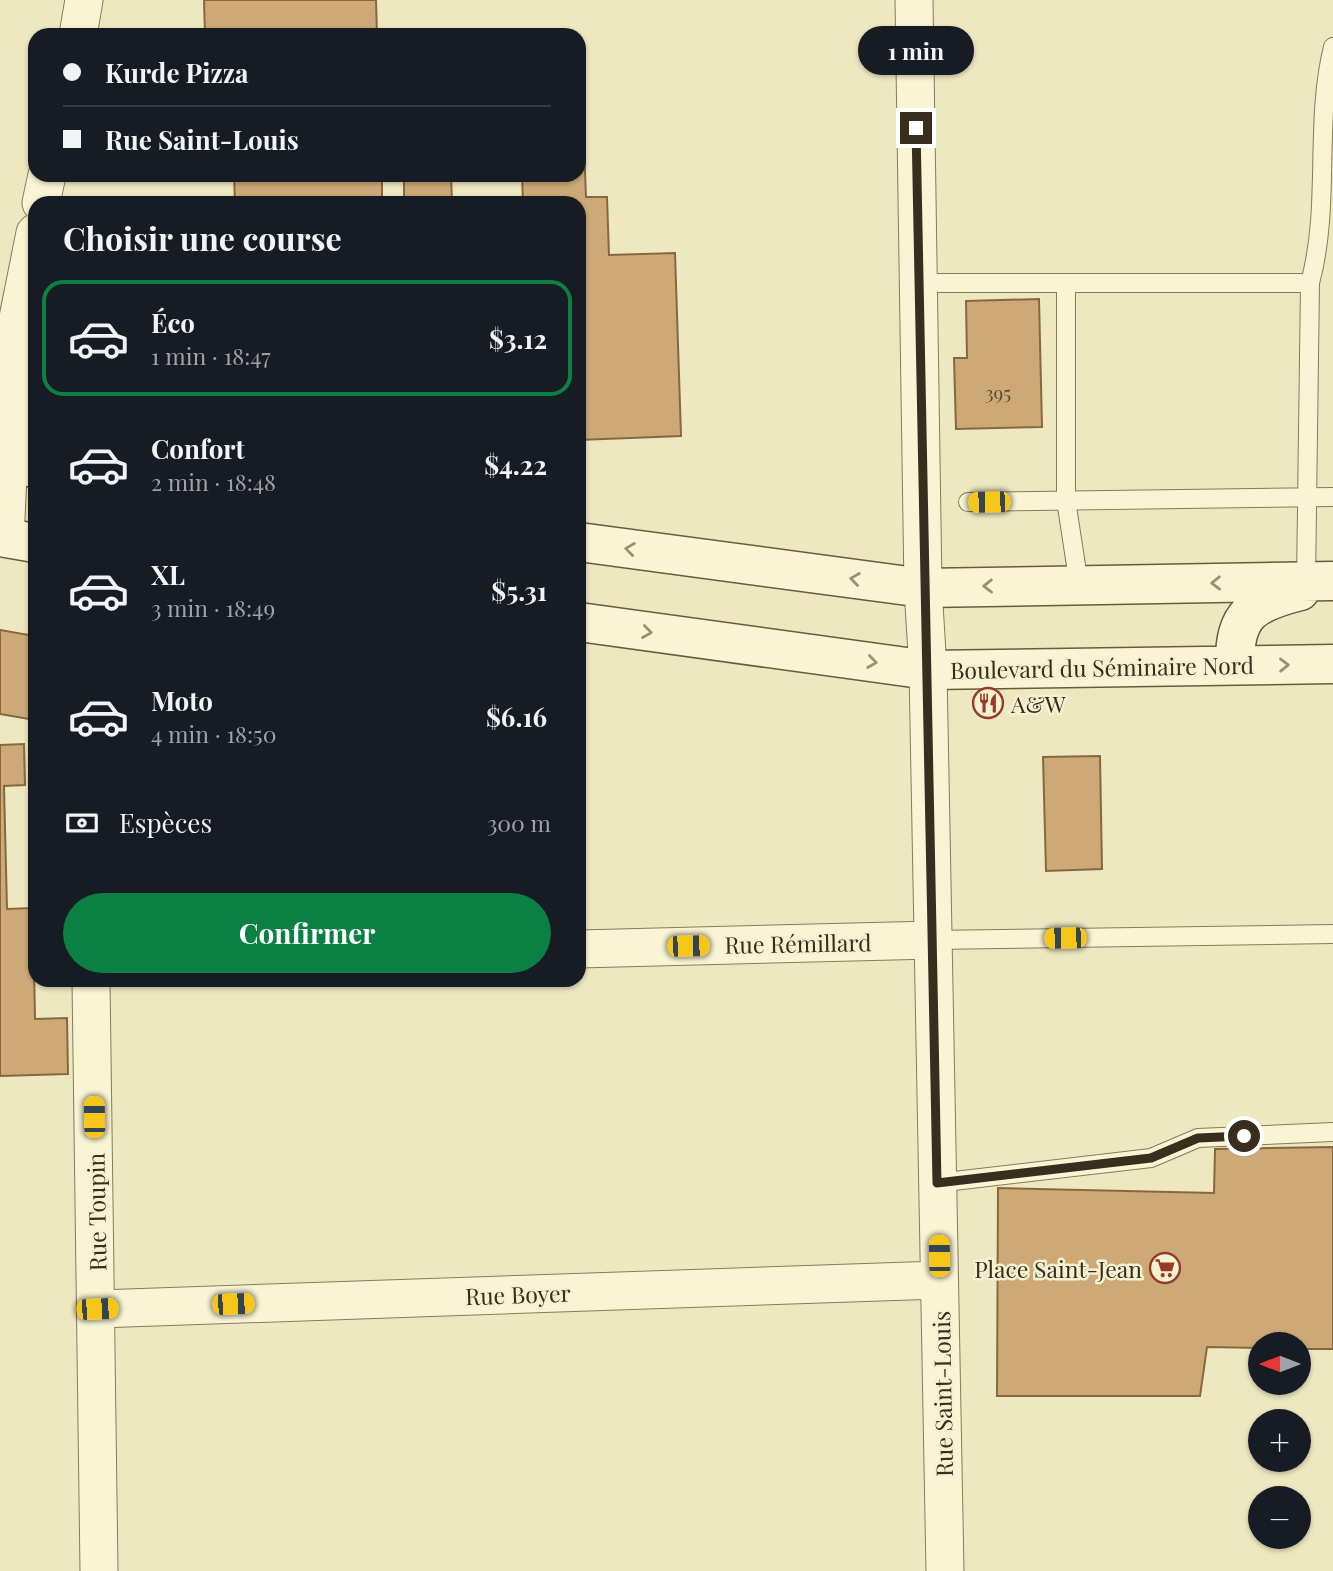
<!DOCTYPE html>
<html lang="fr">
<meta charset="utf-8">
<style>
body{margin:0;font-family:"Playfair Display",serif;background:#20242c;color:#f1f3f6;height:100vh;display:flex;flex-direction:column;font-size:26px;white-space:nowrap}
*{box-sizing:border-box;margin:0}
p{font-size:23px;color:#9ea1a6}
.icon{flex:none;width:38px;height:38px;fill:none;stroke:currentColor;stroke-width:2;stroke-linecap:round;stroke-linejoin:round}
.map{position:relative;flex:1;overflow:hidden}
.details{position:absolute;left:28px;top:196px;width:558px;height:791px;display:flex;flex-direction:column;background:#171b24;border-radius:21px;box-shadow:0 2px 5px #0004}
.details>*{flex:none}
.hud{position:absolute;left:28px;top:28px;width:558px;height:154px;border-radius:21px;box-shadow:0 2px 5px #0004;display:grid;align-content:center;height:154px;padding:0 35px;background:#171b24}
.needle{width:46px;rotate:270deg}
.tools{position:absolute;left:1248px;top:1332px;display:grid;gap:14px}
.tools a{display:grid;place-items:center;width:63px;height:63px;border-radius:50%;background:#171b24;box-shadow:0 2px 5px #0004;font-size:35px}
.end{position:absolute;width:32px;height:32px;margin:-16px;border:9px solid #372e1d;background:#fff;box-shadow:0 0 0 4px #fff}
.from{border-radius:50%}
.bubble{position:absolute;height:49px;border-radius:24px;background:#171b24;box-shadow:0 2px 5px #0004;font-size:23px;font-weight:700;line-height:49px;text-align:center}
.car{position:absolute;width:21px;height:42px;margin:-21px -10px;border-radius:9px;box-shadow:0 0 5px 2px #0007;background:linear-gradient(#f5c518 24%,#345 0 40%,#f5c518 0 76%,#345 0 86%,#f5c518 0)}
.hud b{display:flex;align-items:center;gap:24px;height:66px;font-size:26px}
.hud b+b{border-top:2px solid #363941}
.hud i{width:18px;height:18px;background:#f1f3f6}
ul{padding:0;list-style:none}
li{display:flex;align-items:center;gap:21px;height:116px;margin:0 14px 10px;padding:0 21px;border:4px solid transparent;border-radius:21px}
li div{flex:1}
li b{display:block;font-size:26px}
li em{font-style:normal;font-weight:700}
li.active{border-color:#0b8043}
li>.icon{width:63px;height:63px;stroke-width:1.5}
h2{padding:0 35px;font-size:32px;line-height:84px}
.pay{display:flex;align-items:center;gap:18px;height:77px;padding:0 35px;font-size:26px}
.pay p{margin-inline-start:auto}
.button{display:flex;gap:14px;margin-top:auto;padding:14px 35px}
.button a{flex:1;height:80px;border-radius:42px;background:#0b8043;color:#fff;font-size:28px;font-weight:700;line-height:80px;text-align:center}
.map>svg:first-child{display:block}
.building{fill:#cda977;stroke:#87683e;stroke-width:2}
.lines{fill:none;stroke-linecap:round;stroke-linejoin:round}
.service-casing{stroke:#887a59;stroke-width:20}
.minor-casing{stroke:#887a59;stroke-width:39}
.secondary-casing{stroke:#695a3c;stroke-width:41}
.service{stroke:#f9f4d4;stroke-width:18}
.minor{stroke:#f9f4d4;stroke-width:37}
.secondary{stroke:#f9f4d4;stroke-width:38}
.oneway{stroke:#989178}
.route{stroke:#372e1d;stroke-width:9}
.labels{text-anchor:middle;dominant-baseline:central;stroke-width:5;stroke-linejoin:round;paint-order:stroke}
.number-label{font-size:19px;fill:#5c4d34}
.street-label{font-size:23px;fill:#372e1d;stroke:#f5f1d1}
.poi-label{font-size:23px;fill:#372e1d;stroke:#f5f1d1;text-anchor:start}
</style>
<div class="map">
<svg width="1333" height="1571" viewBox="0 0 1333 1571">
<rect width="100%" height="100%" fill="#eee8c1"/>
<path class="building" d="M 204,0 L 376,0 L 377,35 L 205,35 Z
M 579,94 L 582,94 L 586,197 L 607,197 L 609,255 L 675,253 L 681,436 L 579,440 L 579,203 L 523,203 L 522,175 L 579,175 Z
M 234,175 L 382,175 L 382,203 L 235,203 Z
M 404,175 L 451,175 L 452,203 L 404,203 Z
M 1039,299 L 1042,427 L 956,429 L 954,358 L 967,358 L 966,301 Z
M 0,630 L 35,636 L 35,720 L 0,714 Z
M 24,744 L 25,785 L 4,786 L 7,909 L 33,908 L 35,1019 L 67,1018 L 68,1074 L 0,1076 L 0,745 Z
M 1100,756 L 1102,869 L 1046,871 L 1043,757 Z
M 1333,1147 L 1333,1349 L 1298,1349 L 1298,1344 L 1260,1344 L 1260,1348 L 1207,1347 L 1200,1396 L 997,1396 L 998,1188 L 1214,1193 L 1215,1149 Z"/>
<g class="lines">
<g class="service-casing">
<path id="service" d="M 918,283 L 1310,283
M 1066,283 L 1066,500 L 1079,585
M 968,502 L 1333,497
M 1306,582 L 1310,283 C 1331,205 1314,124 1333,47
M 933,940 L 1333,934
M 937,1183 L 1151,1158 L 1198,1138 L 1333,1132"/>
</g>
<g class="minor-casing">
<path id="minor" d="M 914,0 L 923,588 L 928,670 L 945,1571
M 78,35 L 84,0
M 41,203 L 47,175
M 5,538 L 15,333 L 35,233
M 579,949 L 933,940
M 91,980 L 99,1571
M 98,1309 L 939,1280"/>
</g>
<g class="secondary-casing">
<path id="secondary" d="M 0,462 L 35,468
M 0,537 L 35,543
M 579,542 L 923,588 L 1333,581
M 579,622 L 928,670 L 1333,664
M 1235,665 C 1234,613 1253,603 1300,591"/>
</g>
<use href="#service" class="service"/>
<use href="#minor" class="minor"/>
<use href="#secondary" class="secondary"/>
</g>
<defs><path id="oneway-chevron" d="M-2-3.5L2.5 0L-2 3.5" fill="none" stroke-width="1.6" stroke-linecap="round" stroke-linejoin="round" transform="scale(1.75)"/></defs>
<g class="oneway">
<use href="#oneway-chevron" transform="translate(630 549) rotate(-172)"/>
<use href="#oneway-chevron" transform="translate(855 579) rotate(-172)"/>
<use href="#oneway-chevron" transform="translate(1216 583) rotate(179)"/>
<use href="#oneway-chevron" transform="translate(988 586) rotate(179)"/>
<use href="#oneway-chevron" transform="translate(647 632) rotate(8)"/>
<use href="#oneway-chevron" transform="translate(872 662) rotate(8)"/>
<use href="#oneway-chevron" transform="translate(1284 665) rotate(-1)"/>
</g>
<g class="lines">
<path class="route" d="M 916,128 L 937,1183 L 1151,1158 L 1198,1138 L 1244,1136"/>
</g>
<defs>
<g id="restaurant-ring" transform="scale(1.575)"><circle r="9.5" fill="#f5f1d1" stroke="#973b28" stroke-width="1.5"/><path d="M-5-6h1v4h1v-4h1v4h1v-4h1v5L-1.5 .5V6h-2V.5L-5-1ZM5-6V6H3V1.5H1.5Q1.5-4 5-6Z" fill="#973b28"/></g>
<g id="supermarket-ring" transform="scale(1.575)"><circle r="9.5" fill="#f5f1d1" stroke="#973b28" stroke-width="1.5"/><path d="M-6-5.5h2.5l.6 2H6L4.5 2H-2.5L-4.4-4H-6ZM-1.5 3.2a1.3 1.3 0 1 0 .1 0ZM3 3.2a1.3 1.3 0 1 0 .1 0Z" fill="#973b28"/></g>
</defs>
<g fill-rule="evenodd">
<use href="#restaurant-ring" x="988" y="703"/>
<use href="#supermarket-ring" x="1165" y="1268"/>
</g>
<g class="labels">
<g class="number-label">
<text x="998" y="392">395</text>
</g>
<g class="street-label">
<text transform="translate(1102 667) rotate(-1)">Boulevard du Séminaire Nord</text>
<text transform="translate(798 943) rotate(-1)">Rue Rémillard</text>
<text transform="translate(96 1212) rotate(-91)">Rue Toupin</text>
<text transform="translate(518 1294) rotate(-2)">Rue Boyer</text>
<text transform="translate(942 1394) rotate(-91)">Rue Saint-Louis</text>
</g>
<g class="poi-label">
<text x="1011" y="703">A&amp;W</text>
<text x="1142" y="1268" text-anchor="end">Place Saint-Jean</text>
</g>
</g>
</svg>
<div class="tools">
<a><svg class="needle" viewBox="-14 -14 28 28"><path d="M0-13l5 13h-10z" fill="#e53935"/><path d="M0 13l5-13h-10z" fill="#9ea1a6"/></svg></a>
<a>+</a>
<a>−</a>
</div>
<i class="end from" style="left:1244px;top:1136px"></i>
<i class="end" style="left:916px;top:128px"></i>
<div class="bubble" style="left:858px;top:26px;width:116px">1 min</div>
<i class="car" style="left:989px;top:502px;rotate:269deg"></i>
<i class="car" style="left:1065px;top:938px;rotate:269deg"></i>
<i class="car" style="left:688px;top:946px;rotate:89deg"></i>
<i class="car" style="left:94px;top:1117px;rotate:359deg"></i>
<i class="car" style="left:939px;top:1256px;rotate:359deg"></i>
<i class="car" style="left:233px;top:1304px;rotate:88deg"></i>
<i class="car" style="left:97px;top:1309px;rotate:88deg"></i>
<div class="hud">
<b><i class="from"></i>Kurde Pizza</b>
<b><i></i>Rue Saint-Louis</b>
</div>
<section class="details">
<h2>Choisir une course</h2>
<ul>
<li class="active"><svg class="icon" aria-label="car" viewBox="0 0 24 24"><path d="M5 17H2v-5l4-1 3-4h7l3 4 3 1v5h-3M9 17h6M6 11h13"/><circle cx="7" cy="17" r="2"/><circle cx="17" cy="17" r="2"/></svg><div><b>Éco</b><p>1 min · 18:47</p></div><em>$3.12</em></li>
<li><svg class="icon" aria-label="car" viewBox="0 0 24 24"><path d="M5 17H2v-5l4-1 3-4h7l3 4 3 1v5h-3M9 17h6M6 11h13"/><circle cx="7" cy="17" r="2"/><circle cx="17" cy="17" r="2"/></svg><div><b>Confort</b><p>2 min · 18:48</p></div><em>$4.22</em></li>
<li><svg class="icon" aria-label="car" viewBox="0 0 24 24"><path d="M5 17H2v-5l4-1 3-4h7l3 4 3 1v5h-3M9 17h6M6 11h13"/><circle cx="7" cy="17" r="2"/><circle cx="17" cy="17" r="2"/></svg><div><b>XL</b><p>3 min · 18:49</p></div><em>$5.31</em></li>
<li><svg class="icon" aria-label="car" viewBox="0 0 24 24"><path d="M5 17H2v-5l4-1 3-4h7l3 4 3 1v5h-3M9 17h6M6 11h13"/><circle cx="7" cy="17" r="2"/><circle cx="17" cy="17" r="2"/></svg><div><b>Moto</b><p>4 min · 18:50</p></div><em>$6.16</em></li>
</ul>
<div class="pay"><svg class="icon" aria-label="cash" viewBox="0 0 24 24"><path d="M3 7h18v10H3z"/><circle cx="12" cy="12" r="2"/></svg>Espèces<p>300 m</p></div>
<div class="button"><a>Confirmer</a></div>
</section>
</div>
